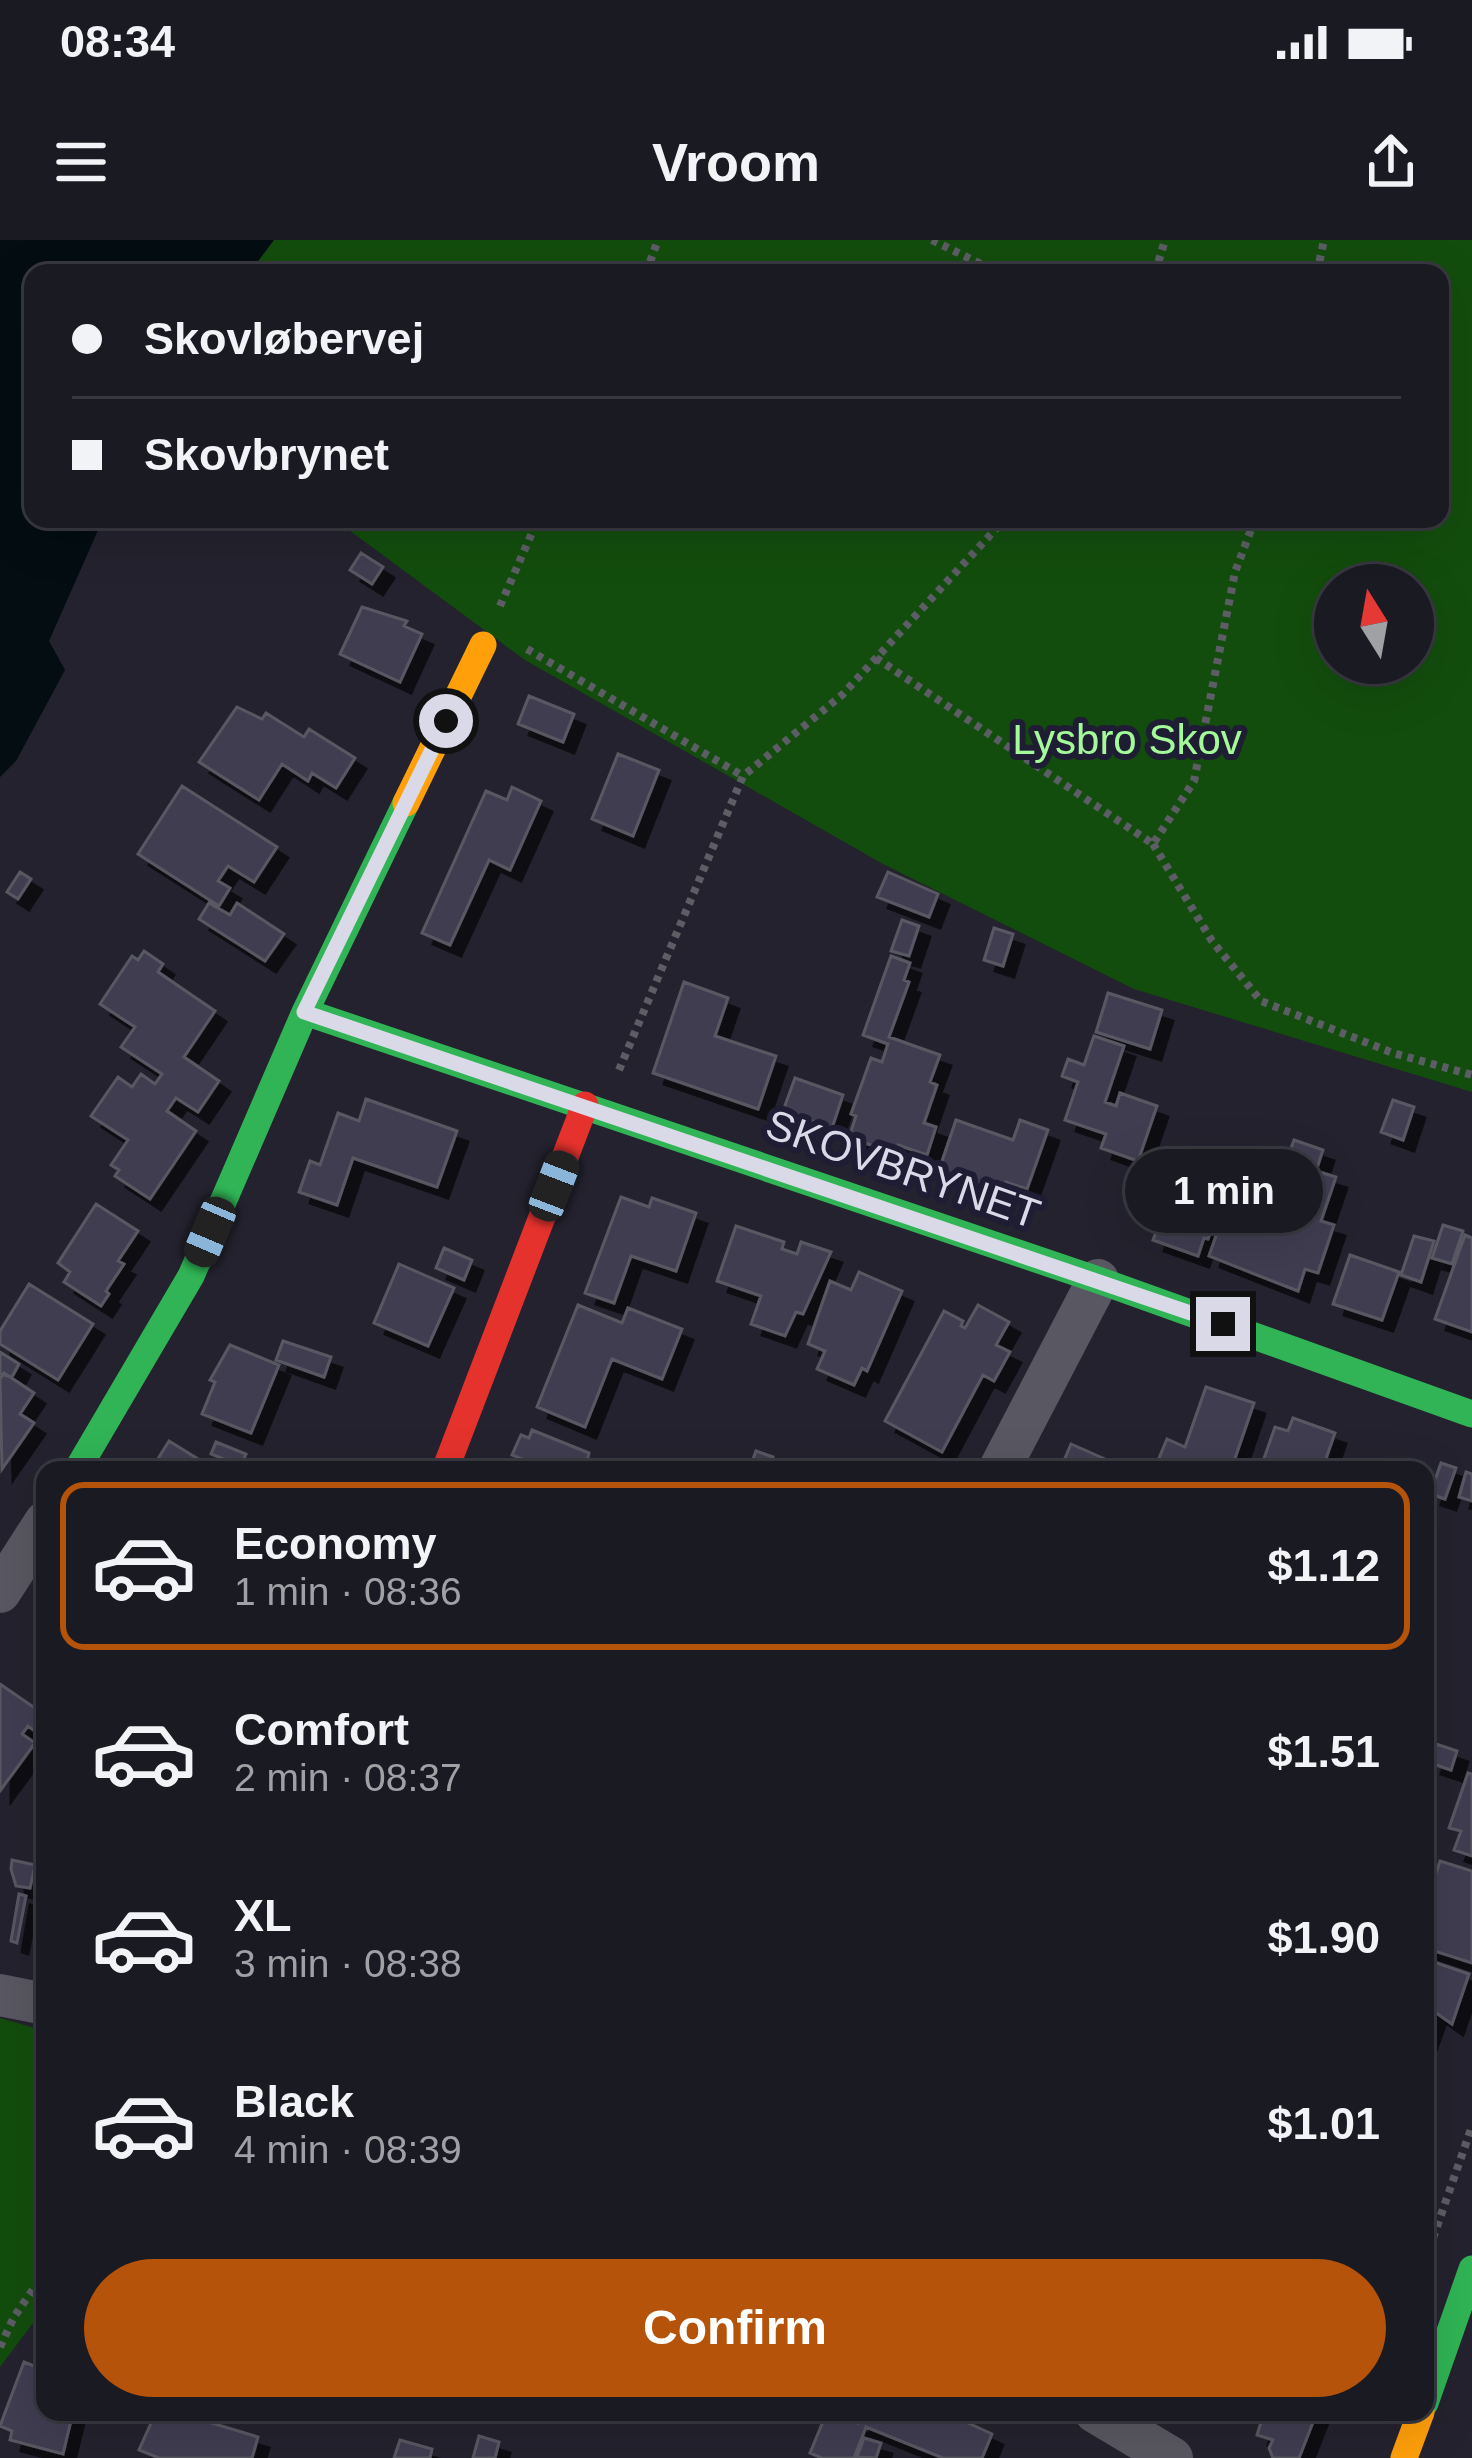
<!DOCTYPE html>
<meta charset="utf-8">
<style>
body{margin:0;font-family:Helvetica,sans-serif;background:#23232a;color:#f1f3f6;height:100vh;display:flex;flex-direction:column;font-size:45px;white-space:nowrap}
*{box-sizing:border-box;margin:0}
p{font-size:39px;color:#9fa1a5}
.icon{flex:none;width:66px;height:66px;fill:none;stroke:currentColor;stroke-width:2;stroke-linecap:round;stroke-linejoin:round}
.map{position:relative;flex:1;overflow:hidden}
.side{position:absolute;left:36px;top:1221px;width:1398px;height:960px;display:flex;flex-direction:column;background:#1a1a22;border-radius:24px;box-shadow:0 12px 48px #0002,0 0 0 3px #383840}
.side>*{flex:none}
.hud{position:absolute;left:24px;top:24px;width:1425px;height:264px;border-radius:24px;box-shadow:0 12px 48px #0002,0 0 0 3px #383840;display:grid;align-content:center;height:264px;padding:0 48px;background:#1a1a22}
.needle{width:78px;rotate:349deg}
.controls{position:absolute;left:1314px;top:324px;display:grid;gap:24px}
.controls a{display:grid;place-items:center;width:120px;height:120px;border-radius:50%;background:#1a1a22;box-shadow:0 12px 48px #0002,0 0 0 3px #383840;font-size:60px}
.end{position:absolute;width:54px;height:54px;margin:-27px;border:15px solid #d9d9e8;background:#111;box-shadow:0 0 0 6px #111}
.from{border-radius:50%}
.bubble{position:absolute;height:84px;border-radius:42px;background:#1a1a22;box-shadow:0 12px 48px #0002,0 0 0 3px #383840;font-size:39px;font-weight:600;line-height:84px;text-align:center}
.car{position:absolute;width:36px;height:72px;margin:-36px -18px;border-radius:15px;box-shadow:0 0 9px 3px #0007;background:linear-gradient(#222 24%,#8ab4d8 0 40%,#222 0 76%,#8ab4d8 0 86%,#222 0)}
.hud b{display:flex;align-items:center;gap:42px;height:114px;font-size:45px}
.hud b+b{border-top:3px solid #383840}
.hud i{width:30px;height:30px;background:#f1f3f6}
ul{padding:21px 0 0;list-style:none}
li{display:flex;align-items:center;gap:36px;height:168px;margin:0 24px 18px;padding:0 24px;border:6px solid transparent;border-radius:24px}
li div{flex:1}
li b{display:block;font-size:45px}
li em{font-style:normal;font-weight:600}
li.current{border-color:#b45309}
li>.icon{width:108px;height:108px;stroke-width:1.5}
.button{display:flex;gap:24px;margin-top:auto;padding:24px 48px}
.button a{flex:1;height:138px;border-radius:72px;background:#b45309;color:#fff;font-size:48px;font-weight:600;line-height:138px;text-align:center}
.status{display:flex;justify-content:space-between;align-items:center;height:84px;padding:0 60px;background:#1a1a22;direction:ltr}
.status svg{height:33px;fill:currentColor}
header{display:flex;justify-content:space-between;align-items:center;height:156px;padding:0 48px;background:#1a1a22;font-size:54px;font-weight:600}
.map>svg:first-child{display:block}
.forest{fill:#134d0d;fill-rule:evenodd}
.water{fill:#030d12}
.building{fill:#403d51;stroke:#595863;stroke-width:3;filter:url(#shadow)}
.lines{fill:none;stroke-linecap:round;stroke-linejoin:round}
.path{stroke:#5d5d65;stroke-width:8;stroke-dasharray:6 6;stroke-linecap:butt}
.street{stroke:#595862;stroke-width:42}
.fast{stroke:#30b455;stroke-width:27}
.slow{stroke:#ff9f0a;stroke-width:27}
.jam{stroke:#e5322d;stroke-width:27}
.route{stroke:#d9d9e8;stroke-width:15}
.labels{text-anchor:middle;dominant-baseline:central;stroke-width:12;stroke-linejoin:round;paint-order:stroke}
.park-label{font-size:42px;fill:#a4fa99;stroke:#1f1d33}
.street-label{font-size:42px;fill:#d9d9e8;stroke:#1f1d33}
</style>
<div class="status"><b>08:34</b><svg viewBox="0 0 49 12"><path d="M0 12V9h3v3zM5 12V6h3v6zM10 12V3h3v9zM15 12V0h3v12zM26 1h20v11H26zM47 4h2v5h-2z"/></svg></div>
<header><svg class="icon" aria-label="menu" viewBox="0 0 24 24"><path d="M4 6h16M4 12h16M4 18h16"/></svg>Vroom<svg class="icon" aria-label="share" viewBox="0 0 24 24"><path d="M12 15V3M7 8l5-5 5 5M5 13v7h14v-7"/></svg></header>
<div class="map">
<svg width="1472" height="2218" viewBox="0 0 1472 2218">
<defs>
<filter id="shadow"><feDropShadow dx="11" dy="11" stdDeviation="0" flood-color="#0009"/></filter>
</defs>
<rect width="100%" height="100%" fill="#23222e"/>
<path class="forest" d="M 274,0 L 1472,0 L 1472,852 L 1134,749 L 883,624 L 525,420 L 334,279 L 1440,279 L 1440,33 L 249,33 ZM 1335,345 L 1413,345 L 1413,423 L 1335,423 Z
M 0,1778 L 45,1791 L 45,2067 L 0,2127 Z"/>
<path class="water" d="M 0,0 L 274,0 L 249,33 L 33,33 L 33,279 L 103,279 L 49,401 L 65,430 L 16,521 L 0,537 Z"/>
<path class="building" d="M 361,313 L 383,327 L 372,344 L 350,330 Z
M 362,367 L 407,381 L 404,386 L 422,394 L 400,442 L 340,414 Z
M 529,456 L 574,474 L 563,502 L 518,484 Z
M 237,467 L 262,479 L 266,473 L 304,497 L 309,489 L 355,518 L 336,548 L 312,533 L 308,541 L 282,524 L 259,560 L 199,522 Z
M 618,514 L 659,530 L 633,596 L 592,579 Z
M 182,546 L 277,607 L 254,642 L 228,626 L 218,641 L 230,648 L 219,666 L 138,614 Z
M 512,547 L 541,561 L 510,630 L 489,620 L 450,705 L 422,693 L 486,551 L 507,560 Z
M 20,632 L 31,639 L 18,659 L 7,652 Z
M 888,632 L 938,654 L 929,677 L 877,657 Z
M 209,663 L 230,675 L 237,663 L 284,694 L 265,721 L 199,679 Z
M 902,680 L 919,686 L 909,716 L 891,711 Z
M 994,688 L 1013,694 L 1003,726 L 984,720 Z
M 144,711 L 163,724 L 158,732 L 215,771 L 184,817 L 219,841 L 198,872 L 176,858 L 167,871 L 196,891 L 150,959 L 115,936 L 119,930 L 111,925 L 128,900 L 91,876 L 118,837 L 132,847 L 141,834 L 155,844 L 162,834 L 121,807 L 135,787 L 100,764 L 132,716 L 138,720 Z
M 891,716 L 910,723 L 904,740 L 909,742 L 889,797 L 940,815 L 930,842 L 937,845 L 924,883 L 936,887 L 927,915 L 898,905 L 895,914 L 849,897 L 856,876 L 851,874 L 871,818 L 882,822 L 888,804 L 863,795 Z
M 684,742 L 728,758 L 715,796 L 776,816 L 758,869 L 653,833 Z
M 1108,753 L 1162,770 L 1150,809 L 1096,792 Z
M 1094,796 L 1124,806 L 1105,862 L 1116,866 L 1120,853 L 1157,866 L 1138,921 L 1101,908 L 1106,894 L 1065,880 L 1078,842 L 1062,836 L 1068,819 L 1084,825 Z
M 795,838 L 843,855 L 832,888 L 783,871 Z
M 366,859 L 457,891 L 437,947 L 353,918 L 337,965 L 299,952 L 310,921 L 320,925 L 338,873 L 359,881 Z
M 1393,860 L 1414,867 L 1403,900 L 1381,892 Z
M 956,880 L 1013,900 L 1020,880 L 1048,890 L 1027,949 L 1006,942 L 1002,952 L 939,930 Z
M 1294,900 L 1323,910 L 1316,931 L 1336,937 L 1321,981 L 1334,985 L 1318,1033 L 1305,1029 L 1298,1051 L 1209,1016 L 1238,933 L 1256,939 L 1244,983 L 1253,987 L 1270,936 L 1280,940 Z
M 1175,928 L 1203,937 L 1199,949 L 1223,957 L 1208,999 L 1204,998 L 1198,1016 L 1153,1000 L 1159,984 L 1151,981 L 1165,939 L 1170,941 Z
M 621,957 L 649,967 L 652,958 L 696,973 L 676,1031 L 631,1016 L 614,1063 L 585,1053 Z
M 96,964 L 138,991 L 118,1021 L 124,1024 L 106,1051 L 109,1054 L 101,1066 L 64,1042 L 70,1032 L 58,1023 Z
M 1443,985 L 1463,991 L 1452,1024 L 1432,1018 Z
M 736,986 L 784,1002 L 782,1009 L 797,1014 L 801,1002 L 831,1012 L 803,1074 L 796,1072 L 785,1096 L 751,1084 L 761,1056 L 717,1041 Z
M 1465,995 L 1472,998 L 1472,1092 L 1435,1079 Z
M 1414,996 L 1434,1001 L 1421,1042 L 1401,1035 Z
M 444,1008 L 472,1020 L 464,1040 L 436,1028 Z
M 1350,1015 L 1399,1032 L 1382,1080 L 1333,1064 Z
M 399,1024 L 454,1048 L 428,1106 L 374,1083 Z
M 859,1032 L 902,1051 L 867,1131 L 862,1128 L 854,1145 L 817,1129 L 825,1111 L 808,1104 L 830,1041 L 851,1050 Z
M 29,1044 L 93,1084 L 58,1140 L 0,1104 L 0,1091 Z
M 578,1065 L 622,1083 L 628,1068 L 682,1089 L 662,1139 L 612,1119 L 585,1187 L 537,1167 Z
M 978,1065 L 1009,1082 L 996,1105 L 1010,1112 L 994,1141 L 983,1135 L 942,1212 L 885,1181 L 944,1071 L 963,1081 L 961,1086 L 965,1088 Z
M 283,1101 L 331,1117 L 324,1137 L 276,1120 Z
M 230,1105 L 279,1125 L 251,1193 L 202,1174 L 215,1142 L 210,1140 Z
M 0,1112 L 19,1124 L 12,1137 L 0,1134 Z
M 4,1133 L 34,1153 L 20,1174 L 34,1183 L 2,1229 L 0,1139 Z
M 1206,1147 L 1254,1163 L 1231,1230 L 1206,1226 L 1205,1230 L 1154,1230 L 1167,1199 L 1185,1207 Z
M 1293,1178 L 1335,1193 L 1322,1230 L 1260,1230 L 1275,1187 L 1288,1191 Z
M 532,1190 L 589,1213 L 585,1230 L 517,1230 L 522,1219 L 512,1215 L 521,1195 L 529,1198 Z
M 169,1201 L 216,1230 L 151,1230 Z
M 216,1202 L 246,1214 L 241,1226 L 211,1214 Z
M 1071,1204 L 1130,1230 L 1060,1230 Z
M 756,1211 L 773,1217 L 768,1230 L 749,1230 Z
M 1441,1223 L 1456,1228 L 1445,1259 L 1430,1254 Z
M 1466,1232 L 1472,1234 L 1472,1261 L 1459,1257 Z
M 0,1444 L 45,1475 L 45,1486 L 39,1494 L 28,1486 L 22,1494 L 35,1503 L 0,1551 Z
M 1436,1504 L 1457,1511 L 1451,1530 L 1430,1523 Z
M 1468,1533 L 1472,1534 L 1472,1616 L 1454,1610 L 1461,1591 L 1449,1588 Z
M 12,1620 L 35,1625 L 30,1648 L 16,1646 L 11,1629 Z
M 1440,1621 L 1472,1631 L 1472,1723 L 1425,1708 L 1425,1646 L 1431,1648 Z
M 19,1654 L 26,1656 L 17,1703 L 11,1701 Z
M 1425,1719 L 1469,1734 L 1452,1784 L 1435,1772 L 1425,1800 Z
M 24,2122 L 44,2130 L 36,2150 L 45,2152 L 45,2172 L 73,2172 L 63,2214 L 10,2200 L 12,2191 L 0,2186 Z
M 156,2172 L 207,2172 L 205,2181 L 258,2197 L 252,2218 L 159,2218 L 139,2210 Z
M 827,2172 L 858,2183 L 862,2172 L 944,2172 L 992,2194 L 982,2218 L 943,2218 L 866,2187 L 854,2218 L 822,2218 L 810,2213 Z
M 1264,2172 L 1317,2172 L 1299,2218 L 1273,2218 L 1269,2208 L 1273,2200 L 1257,2195 Z
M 479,2196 L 499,2202 L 495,2218 L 473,2218 Z
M 864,2198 L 881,2203 L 876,2218 L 857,2217 Z
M 400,2200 L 432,2209 L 430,2218 L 394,2218 Z"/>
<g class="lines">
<path class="path" d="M 932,0 L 999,33
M 646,33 L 658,0
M 1155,33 L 1165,0
M 1317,33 L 1324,0
M 500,366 L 538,279
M 527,409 L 743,536
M 876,418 L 1153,604 L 1194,541 L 1235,332 L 1255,279
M 1153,604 L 1212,701 L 1261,761 L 1393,813 L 1472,835
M 619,830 L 743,536 L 842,455 L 1005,279
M 1433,1998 L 1472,1886
M 0,2107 L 14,2077 L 45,2032"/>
<path class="street" d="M 999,1230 L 1098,1040
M 0,1352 L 45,1282
M 0,1755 L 45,1764
M 1095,2172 L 1172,2218"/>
<path class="fast" d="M 305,772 L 1098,1040 L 1472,1174
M 77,1230 L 191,1036 L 305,772 L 406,563
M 1425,2163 L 1472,2029"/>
<path class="slow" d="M 406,563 L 483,405
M 1404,2218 L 1421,2172"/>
<path class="jam" d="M 445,1230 L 585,865"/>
</g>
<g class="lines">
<path class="route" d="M 446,481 L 304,772 L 1223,1084"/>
</g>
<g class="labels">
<g class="park-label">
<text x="1127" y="499">Lysbro Skov</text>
</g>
<g class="street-label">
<text transform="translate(903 929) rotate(19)">SKOVBRYNET</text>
</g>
</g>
</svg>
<div class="controls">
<a><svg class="needle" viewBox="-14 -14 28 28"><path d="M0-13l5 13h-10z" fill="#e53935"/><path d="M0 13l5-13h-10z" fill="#9fa1a5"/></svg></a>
</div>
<i class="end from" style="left:446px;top:481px"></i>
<i class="end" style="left:1223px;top:1084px"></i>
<div class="bubble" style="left:1125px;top:909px;width:198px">1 min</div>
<i class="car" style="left:554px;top:946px;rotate:21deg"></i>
<i class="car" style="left:210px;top:992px;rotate:203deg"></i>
<div class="hud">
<b><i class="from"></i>Skovløbervej</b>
<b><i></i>Skovbrynet</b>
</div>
<section class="side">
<ul>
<li class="current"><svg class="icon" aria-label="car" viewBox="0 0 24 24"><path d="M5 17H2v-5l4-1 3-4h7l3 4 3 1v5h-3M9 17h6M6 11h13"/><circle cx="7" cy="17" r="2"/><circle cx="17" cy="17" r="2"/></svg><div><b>Economy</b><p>1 min · 08:36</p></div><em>$1.12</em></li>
<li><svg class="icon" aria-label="car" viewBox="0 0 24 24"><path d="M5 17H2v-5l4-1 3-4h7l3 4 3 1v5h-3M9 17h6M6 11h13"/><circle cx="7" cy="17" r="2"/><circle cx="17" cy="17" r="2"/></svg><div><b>Comfort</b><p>2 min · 08:37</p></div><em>$1.51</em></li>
<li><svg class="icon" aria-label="car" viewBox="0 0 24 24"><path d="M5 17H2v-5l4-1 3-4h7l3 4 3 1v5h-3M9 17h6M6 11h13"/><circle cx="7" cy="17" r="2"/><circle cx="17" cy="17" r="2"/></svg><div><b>XL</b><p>3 min · 08:38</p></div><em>$1.90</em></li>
<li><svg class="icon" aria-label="car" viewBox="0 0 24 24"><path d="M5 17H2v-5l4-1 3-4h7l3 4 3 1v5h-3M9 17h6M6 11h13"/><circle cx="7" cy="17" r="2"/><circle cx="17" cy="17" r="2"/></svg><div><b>Black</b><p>4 min · 08:39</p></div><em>$1.01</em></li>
</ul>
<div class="button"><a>Confirm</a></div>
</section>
</div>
